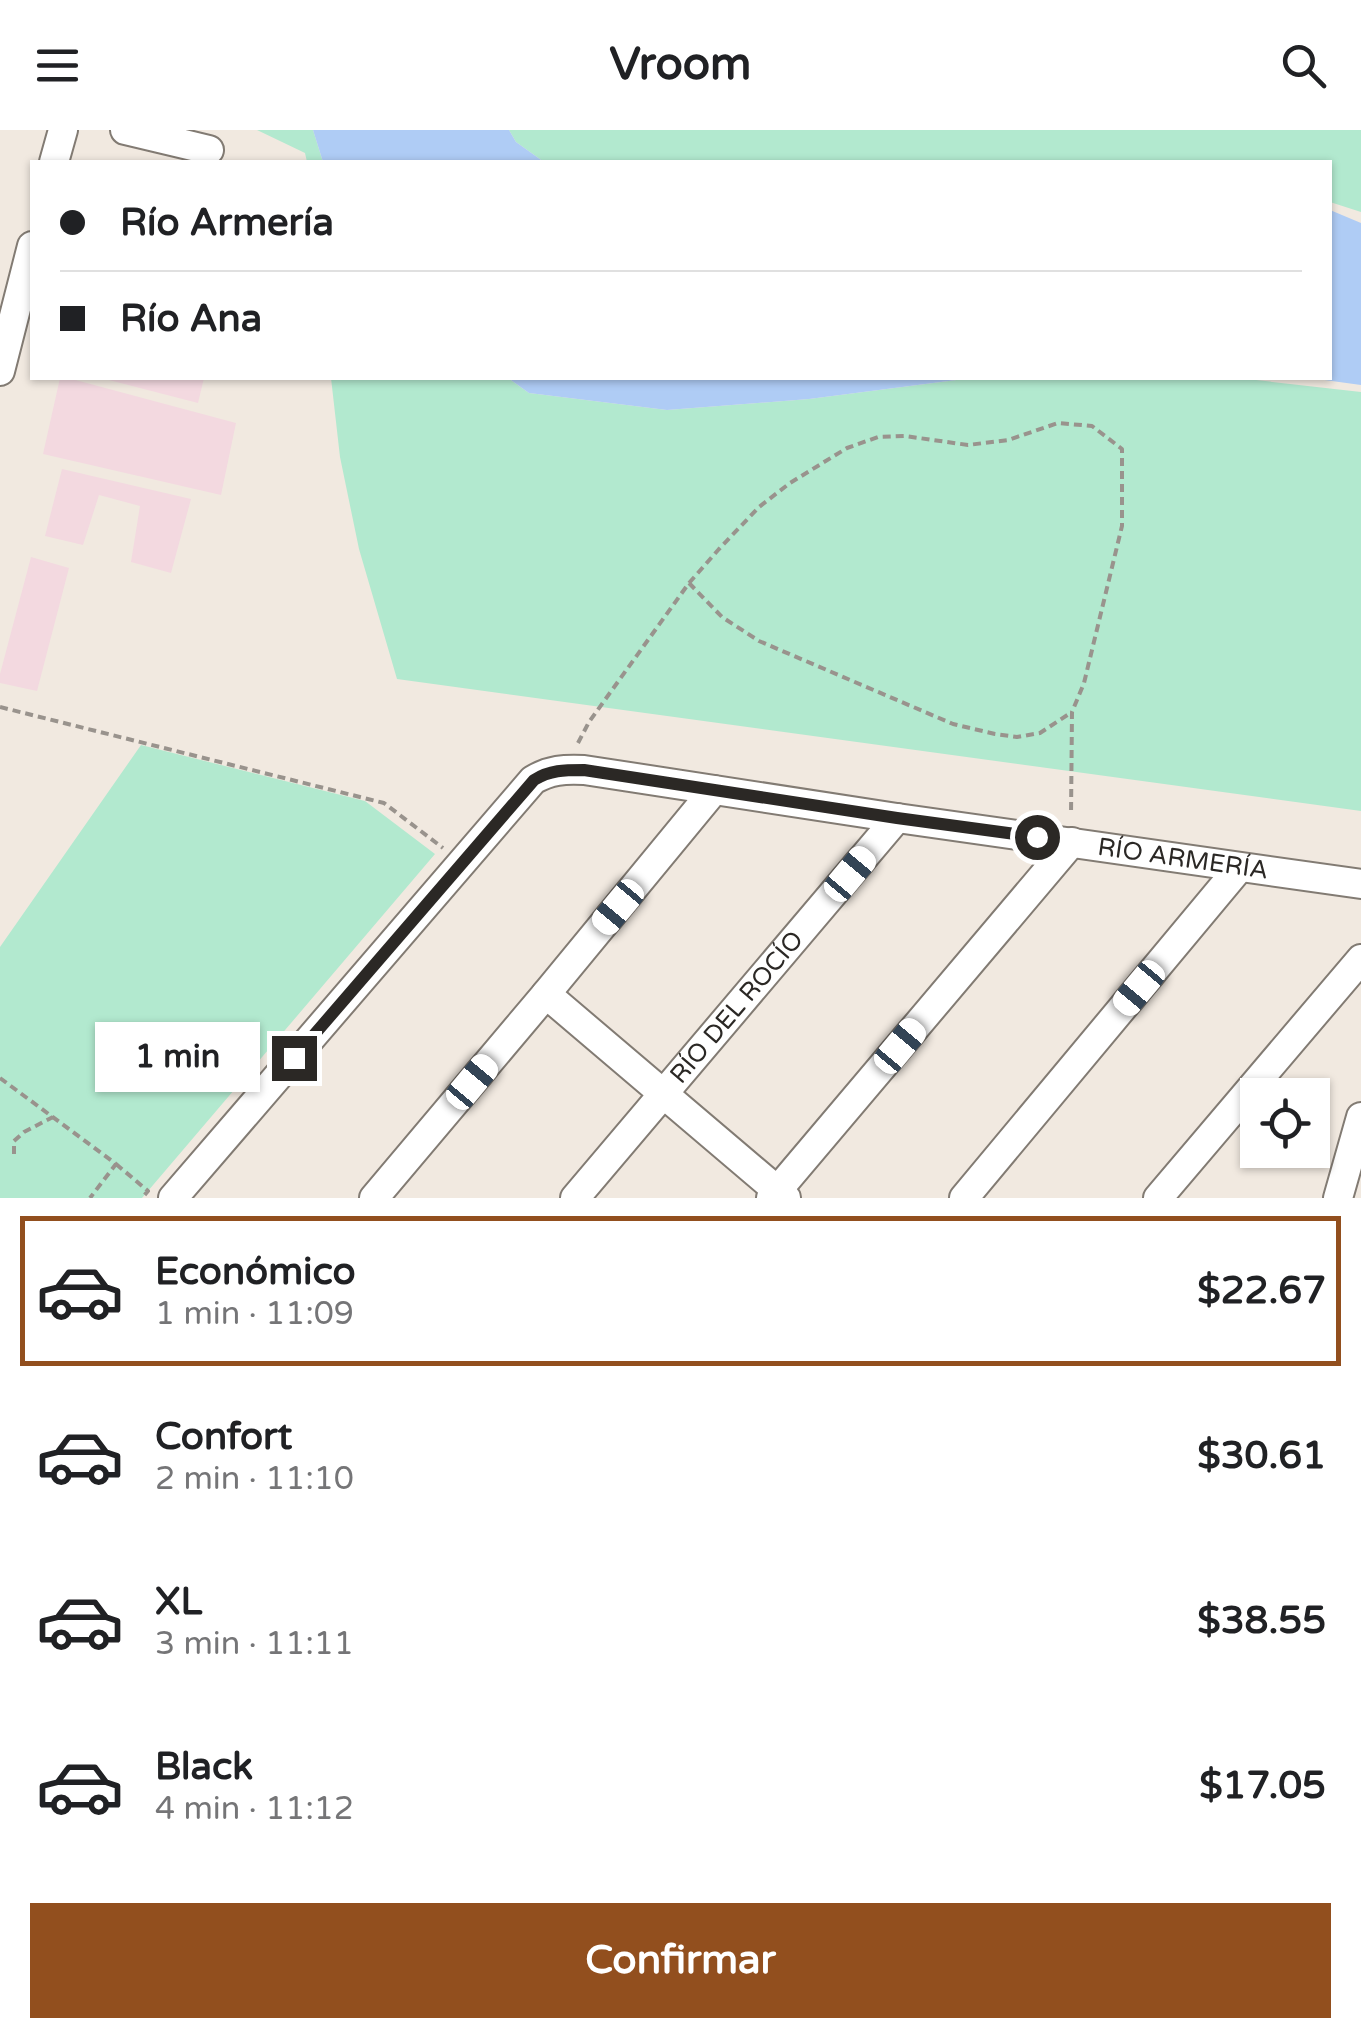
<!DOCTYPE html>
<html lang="es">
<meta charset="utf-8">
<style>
body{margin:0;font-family:"Varela Round",sans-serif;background:#f6f6f6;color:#202124;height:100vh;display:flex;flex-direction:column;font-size:38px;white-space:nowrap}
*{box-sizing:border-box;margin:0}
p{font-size:32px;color:#757577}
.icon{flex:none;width:55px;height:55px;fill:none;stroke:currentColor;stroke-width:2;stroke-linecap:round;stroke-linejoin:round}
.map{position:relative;height:1068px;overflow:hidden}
.side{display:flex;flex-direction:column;background:#fff;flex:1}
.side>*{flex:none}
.top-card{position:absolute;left:30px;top:30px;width:1302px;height:220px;border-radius:0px;box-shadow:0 2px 8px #0004;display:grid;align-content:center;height:220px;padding:0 30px;background:#fff}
.fabs{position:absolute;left:1240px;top:948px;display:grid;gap:20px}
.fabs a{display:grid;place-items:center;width:90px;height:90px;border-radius:0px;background:#fff;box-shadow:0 2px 8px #0004;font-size:50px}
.end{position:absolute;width:45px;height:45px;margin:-22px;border:12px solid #2b2825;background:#fff;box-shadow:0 0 0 5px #fff}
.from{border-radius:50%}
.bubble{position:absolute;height:70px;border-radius:0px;background:#fff;box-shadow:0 2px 8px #0004;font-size:32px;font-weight:700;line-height:70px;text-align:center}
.car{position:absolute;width:30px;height:60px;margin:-30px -15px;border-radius:12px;box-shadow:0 0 8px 2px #0007;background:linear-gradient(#fff 24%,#345 0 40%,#fff 0 76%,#345 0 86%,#fff 0)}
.top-card b{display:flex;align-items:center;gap:35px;height:95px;font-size:38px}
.top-card b+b{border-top:2px solid #e0e0e0}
.top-card i{width:25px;height:25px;background:#202124}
ul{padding:18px 0 0;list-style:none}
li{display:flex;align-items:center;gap:30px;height:150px;margin:0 20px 15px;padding:0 10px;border:5px solid transparent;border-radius:0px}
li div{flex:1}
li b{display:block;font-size:38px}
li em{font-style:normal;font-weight:700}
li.current{border-color:#924f1e}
li>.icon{width:90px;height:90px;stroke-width:1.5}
.primary-button{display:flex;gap:20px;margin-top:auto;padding:20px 30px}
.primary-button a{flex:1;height:115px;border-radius:0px;background:#924f1e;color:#fff;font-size:40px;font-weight:700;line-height:115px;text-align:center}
header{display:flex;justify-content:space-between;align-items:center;height:130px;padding:0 30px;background:#fff;font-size:45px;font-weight:700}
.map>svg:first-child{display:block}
.education{fill:#f3d9e0}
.green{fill:#b2e9cf}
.water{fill:#afccf5}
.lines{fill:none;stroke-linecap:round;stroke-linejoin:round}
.minor-casing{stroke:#827b73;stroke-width:32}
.path{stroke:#99938d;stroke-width:4;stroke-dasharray:8 5;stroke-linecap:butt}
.minor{stroke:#fff;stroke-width:28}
.route{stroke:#2b2825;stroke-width:12}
.labels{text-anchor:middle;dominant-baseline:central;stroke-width:8;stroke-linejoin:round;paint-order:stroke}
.street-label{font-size:25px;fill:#2b2825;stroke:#fff6ed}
</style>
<header><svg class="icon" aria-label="menu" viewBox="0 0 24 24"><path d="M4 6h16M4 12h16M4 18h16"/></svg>Vroom<svg class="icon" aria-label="search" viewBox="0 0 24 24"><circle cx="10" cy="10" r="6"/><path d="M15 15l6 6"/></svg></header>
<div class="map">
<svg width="1361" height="1068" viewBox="0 0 1361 1068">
<rect width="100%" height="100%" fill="#f1e9e0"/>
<path class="education" d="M 60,248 L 68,248 L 236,293 L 221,365 L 43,324 Z
M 101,248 L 204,248 L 198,273 Z
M 62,339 L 191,369 L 171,443 L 131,432 L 140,376 L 99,365 L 83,415 L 45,406 Z
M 31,427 L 69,438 L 37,561 L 0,553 L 0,544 Z"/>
<path class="green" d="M 257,0 L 313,0 L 323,32 L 307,32 L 305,23 Z
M 509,0 L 1361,0 L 1361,82 L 1330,72 L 1330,32 L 544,32 L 516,12 Z
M 331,248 L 508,248 L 529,263 L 667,280 L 809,269 L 972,248 L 1238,248 L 1361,262 L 1361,681 L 397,549 L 359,419 L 340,327 Z
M 141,615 L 365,671 L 435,724 L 142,1068 L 0,1068 L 0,817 Z"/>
<path class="water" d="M 313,0 L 509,0 L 516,12 L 544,32 L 323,32 Z
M 1330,80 L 1361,93 L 1361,255 L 1310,248 L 1330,248 Z
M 508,248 L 972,248 L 809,269 L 667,280 L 529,263 Z"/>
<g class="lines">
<g class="minor-casing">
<g id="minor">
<path d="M 125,0 L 209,20"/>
<path d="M 54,32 L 63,0"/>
<path d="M 0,241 L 32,116"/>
<path d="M 546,864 L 786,1068"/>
<path id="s1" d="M 173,1068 L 533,650 C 550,640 564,639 584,640 L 897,688 L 1361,754"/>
<path d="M 374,1068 L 546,864 L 714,660"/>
<path id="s2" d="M 575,1068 L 897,688"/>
<path d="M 771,1068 L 1072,712"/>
<path d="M 964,1068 L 1239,738"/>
<path d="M 1158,1068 L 1361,829"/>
<path d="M 1338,1068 L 1361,987"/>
</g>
</g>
<path class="path" d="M 689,453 L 722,487 L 759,511 L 953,594 L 995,604 L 1017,607 L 1040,603 L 1072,582
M 0,577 L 384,673 L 443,718
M 578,613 L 589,592 L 689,453 L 719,419 L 759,377 L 790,353 L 847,318 L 878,307 L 905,306 L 968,315 L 1008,310 L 1058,293 L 1092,296 L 1122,319 L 1122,396 L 1084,553 L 1072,582 L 1071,685
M 0,948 L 116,1034 L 90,1068
M 14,1024 L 14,1011 L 24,1002 L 53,987
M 116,1034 L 148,1061 L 142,1068"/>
<use href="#minor" class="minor"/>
</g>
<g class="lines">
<path class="route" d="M 294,928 L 534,650 C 550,640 564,640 584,640 L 897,688 L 1037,707"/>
</g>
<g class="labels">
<g class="street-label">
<text stroke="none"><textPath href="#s1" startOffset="1210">RÍO ARMERÍA</textPath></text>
<text stroke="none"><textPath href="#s2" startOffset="250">RÍO DEL ROCÍO</textPath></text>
</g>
</g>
</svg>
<div class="fabs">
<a><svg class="icon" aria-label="locate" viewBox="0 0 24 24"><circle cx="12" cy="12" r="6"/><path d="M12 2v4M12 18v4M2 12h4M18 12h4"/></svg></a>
</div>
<i class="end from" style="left:1037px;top:707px"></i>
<i class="end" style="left:294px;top:928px"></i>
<div class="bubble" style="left:95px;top:892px;width:165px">1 min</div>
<i class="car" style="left:850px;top:744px;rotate:40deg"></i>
<i class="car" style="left:618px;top:777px;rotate:220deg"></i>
<i class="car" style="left:1139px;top:858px;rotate:220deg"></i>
<i class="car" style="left:900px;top:916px;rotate:40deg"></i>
<i class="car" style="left:472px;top:952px;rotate:40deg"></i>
<div class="top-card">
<b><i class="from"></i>Río Armería</b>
<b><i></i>Río Ana</b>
</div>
</div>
<section class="side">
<ul>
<li class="current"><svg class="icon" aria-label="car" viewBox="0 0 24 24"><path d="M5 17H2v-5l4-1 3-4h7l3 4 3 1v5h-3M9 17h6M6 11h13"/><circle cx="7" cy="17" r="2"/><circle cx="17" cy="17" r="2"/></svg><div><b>Económico</b><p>1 min · 11:09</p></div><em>$22.67</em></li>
<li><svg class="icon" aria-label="car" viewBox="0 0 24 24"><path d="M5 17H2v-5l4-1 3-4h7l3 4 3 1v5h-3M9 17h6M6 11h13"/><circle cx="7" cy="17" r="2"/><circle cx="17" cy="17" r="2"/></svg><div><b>Confort</b><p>2 min · 11:10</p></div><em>$30.61</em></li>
<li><svg class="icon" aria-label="car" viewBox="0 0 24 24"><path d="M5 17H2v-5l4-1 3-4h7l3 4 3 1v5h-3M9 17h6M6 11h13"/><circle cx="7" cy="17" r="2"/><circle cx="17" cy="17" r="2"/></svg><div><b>XL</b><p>3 min · 11:11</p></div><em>$38.55</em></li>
<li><svg class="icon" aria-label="car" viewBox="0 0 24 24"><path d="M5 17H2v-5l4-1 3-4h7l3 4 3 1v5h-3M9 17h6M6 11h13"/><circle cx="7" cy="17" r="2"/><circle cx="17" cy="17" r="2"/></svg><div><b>Black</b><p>4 min · 11:12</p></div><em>$17.05</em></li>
</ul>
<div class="primary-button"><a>Confirmar</a></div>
</section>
